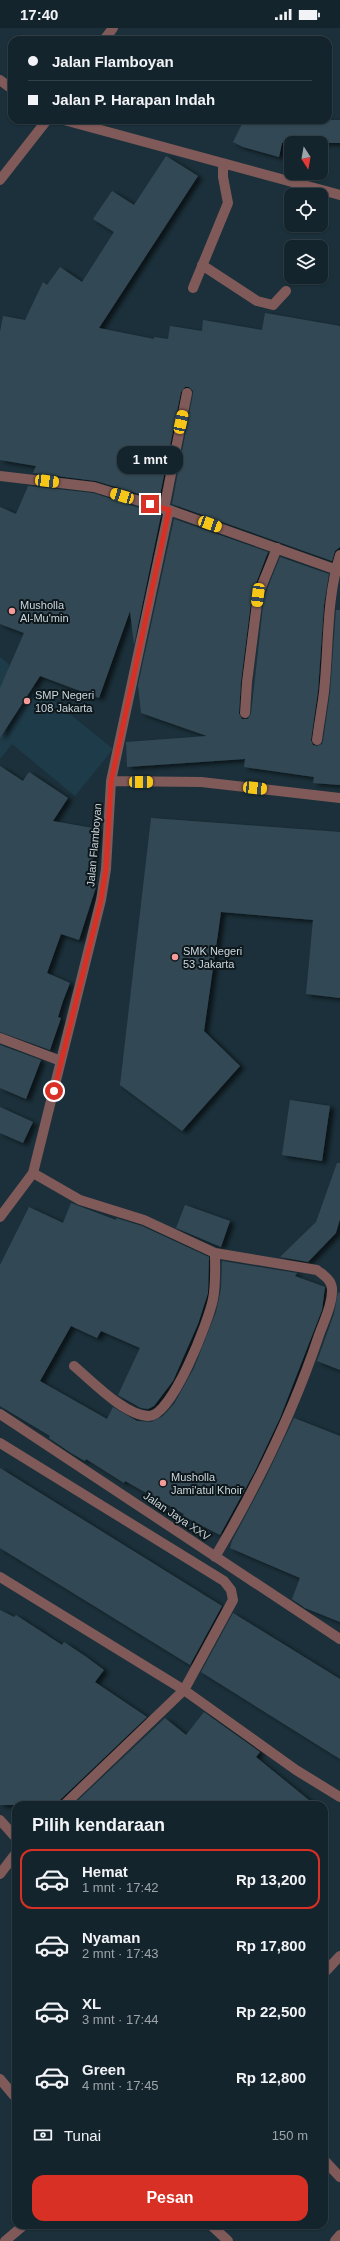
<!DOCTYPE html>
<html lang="id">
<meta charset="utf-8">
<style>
body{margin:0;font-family:Arial,sans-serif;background:#1d2c34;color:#f1f3f6;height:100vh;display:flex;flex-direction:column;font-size:15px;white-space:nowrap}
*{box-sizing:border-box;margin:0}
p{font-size:13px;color:#9da4a9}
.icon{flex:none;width:22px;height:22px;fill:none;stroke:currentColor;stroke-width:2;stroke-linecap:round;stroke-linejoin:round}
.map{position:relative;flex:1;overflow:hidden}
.side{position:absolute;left:12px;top:1773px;width:316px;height:428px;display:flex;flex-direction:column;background:#14242c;border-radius:12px;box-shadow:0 1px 3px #0004,0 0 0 1px #334148}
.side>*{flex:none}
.hud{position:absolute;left:8px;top:8px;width:324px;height:88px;border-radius:12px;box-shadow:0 1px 3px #0004,0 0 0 1px #334148;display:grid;align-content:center;height:88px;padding:0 20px;background:#14242c}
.needle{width:26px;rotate:169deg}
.controls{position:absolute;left:284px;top:108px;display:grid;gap:8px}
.controls a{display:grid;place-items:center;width:44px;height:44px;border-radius:8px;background:#14242c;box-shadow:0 1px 3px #0004,0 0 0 1px #334148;font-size:20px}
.end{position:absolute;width:18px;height:18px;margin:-9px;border:5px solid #d93025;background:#fff;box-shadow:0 0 0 2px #fff}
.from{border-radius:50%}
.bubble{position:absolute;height:28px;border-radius:12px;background:#14242c;box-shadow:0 1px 3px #0004,0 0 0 1px #334148;font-size:13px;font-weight:600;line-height:28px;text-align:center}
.car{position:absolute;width:12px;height:24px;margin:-12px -6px;border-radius:5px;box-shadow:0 0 3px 1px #0007;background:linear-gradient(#f5c518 24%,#345 0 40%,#f5c518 0 76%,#345 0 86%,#f5c518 0)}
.hud b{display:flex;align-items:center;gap:14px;height:38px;font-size:15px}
.hud b+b{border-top:1px solid #334148}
.hud i{width:10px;height:10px;background:#f1f3f6}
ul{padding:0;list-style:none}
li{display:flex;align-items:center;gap:12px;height:60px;margin:0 8px 6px;padding:0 12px;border:2px solid transparent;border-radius:12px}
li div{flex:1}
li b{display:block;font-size:15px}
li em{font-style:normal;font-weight:600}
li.selected{border-color:#d93025}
li>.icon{width:36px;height:36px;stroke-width:1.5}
h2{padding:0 20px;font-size:18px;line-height:48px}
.pay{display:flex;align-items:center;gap:10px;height:44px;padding:0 20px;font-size:15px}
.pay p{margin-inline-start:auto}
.cta{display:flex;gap:8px;margin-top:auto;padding:8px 20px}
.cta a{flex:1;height:46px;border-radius:12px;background:#d93025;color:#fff;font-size:16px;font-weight:600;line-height:46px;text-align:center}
.status{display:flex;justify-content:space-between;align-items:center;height:28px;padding:0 20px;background:#14242c;direction:ltr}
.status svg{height:11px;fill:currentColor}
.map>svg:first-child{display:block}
.built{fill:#1e3b49}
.building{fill:#334954;filter:url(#shadow)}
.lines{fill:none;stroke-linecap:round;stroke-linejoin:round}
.street{stroke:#805a59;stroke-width:10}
.route{stroke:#d93025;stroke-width:5}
.poi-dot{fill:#f59b9a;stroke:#0e171b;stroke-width:1.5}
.labels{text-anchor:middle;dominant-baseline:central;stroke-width:4;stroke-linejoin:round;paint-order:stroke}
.poi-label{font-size:11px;fill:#cad7dd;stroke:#0e171b;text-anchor:start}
.street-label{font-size:11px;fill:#cad7dd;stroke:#0e171b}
</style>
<div class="status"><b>17:40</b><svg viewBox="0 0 49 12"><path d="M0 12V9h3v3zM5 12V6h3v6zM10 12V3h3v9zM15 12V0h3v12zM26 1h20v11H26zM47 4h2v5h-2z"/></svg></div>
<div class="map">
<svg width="340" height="2213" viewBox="0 0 340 2213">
<defs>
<filter id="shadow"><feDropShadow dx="4.5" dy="2.5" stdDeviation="2" flood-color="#0009"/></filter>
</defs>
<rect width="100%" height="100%" fill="#1b303a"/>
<path class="built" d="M 0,629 L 113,721 L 75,768 L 12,716 L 0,731 Z"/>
<path class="building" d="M 244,92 L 340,92 L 340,115 L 282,115 L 279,129 L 243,119 L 233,114 Z
M 166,128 L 198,148 L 99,300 L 154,311 L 154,309 L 168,311 L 170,298 L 202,303 L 203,292 L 262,302 L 265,285 L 340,298 L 340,519 L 335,523 L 332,533 L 172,476 L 193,366 L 193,363 L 189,359 L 185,359 L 181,364 L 159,472 L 96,453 L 33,445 L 36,438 L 0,432 L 0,304 L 3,288 L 25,292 L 43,254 L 47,257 L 60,239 L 82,254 L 114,204 L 93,191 L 112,163 L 134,177 Z
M 28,458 L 93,465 L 161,487 L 134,617 L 130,583 L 99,670 L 40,648 L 0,710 L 0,660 L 24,605 L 0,596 L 0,479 L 16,486 Z
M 174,491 L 268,524 L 252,566 L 241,654 L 239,685 L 242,691 L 248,691 L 251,686 L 264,569 L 280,529 L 329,546 L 324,577 L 318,663 L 311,712 L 313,717 L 317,718 L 322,716 L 323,713 L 330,665 L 336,582 L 340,582 L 340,757 L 313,755 L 314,749 L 244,739 L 245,731 L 127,739 L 126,714 L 207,708 L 141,685 L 138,657 Z
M 0,738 L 23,753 L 29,744 L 68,770 L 53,793 L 98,801 L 89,856 L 96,859 L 79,912 L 61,906 L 47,945 L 70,955 L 63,973 L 58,989 L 61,990 L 50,1022 L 0,1004 Z
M 151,790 L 340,804 L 340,970 L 306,966 L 313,892 L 221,884 L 204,1003 L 240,1038 L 182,1103 L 120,1057 Z
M 0,1017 L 41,1032 L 26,1071 L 0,1060 Z
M 290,1072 L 330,1078 L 322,1133 L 282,1127 Z
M 0,1079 L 33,1094 L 23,1115 L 0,1105 Z
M 337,1135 L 340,1135 L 340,1191 L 336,1205 L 308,1234 L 280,1229 L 316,1194 Z
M 71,1175 L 116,1192 L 116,1190 L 142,1198 L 209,1229 L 208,1265 L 198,1296 L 173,1353 L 154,1378 L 148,1381 L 141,1380 L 118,1367 L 140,1320 L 101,1303 L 97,1310 L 71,1298 L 40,1353 L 107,1391 L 113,1379 L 137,1393 L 151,1394 L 163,1388 L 174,1376 L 194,1340 L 216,1284 L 221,1261 L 222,1233 L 297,1245 L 295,1248 L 325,1259 L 322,1282 L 280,1390 L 254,1445 L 220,1507 L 183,1488 L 184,1486 L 125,1453 L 124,1455 L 86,1431 L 85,1433 L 71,1425 L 49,1410 L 50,1408 L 0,1378 L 0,1237 L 29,1179 L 63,1195 Z
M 185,1177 L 230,1193 L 221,1219 L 176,1200 Z
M 338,1264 L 340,1265 L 340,1342 L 317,1333 L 334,1286 Z
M 294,1390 L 340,1408 L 340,1594 L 305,1580 L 292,1571 L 300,1550 L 230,1520 L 232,1513 L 265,1451 Z
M 0,1440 L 222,1578 L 190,1637 L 0,1520 Z
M 0,1582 L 14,1589 L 16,1587 L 62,1617 L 64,1614 L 85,1628 L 104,1642 L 95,1654 L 147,1689 L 60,1772 L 58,1777 L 0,1777 Z
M 233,1585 L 340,1651 L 340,1731 L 201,1644 Z
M 204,1684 L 260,1724 L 256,1729 L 315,1777 L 73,1777 L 165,1690 L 186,1707 Z"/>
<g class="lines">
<path class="street" d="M 104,12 L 113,0
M 0,52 L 12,61
M 64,92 L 340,167
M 0,152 L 47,92
M 202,237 L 257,273 L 273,277 L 286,263
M 193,260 L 228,175 L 223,149 L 223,136
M 0,448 L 94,459 L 169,482 L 340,543
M 164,481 L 187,365
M 245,685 L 247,654 L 258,567 L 277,520
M 317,712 C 319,696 322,680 324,664 C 329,617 326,572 340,527
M 111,753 L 201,754 L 340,770
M 0,1010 L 61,1033
M 33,1145 L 80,1172 L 144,1192 L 215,1225 L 317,1242 C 323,1247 331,1251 332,1260 C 333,1275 324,1293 319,1307 C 293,1385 257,1458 215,1529
M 0,1189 L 33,1145 L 101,872 L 106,841 L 111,753 L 169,482
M 74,1338 C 93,1354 125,1388 149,1388 C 172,1388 209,1292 213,1271 C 216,1257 215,1240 215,1225
M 0,1386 L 340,1611
M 0,1415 L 224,1553 L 231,1562 L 233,1572 L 184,1662 L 296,1742 L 340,1769
M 0,1549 L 184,1662 L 64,1777
M 0,1792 L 16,1810
M 0,1846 L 16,1825
M 324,1945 L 340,1928
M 0,2051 L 16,2070
M 324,2132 L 340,2149
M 211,2197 L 228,2213
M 5,2213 L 24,2197
M 335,2213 L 340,2207"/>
</g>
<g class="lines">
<path class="route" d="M 54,1063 L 101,872 L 106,841 L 111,754 L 169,482 L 150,476"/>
</g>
<g class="poi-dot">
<circle cx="12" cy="583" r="4"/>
<circle cx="27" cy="673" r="4"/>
<circle cx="175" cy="929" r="4"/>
<circle cx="163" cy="1455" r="4"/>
</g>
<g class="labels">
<g class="poi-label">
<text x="20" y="577">Musholla<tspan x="20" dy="13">Al-Mu'min</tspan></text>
<text x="35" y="667">SMP Negeri<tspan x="35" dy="13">108 Jakarta</tspan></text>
<text x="183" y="923">SMK Negeri<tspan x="183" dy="13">53 Jakarta</tspan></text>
<text x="171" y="1449">Musholla<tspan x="171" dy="13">Jami'atul Khoir</tspan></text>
</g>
<g class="street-label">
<text transform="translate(94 817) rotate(-85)">Jalan Flamboyan</text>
<text transform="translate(177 1488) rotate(34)">Jalan Jaya XXV</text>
</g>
</g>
</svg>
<div class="controls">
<a><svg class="needle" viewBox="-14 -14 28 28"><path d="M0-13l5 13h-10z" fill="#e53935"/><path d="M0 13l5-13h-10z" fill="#9da4a9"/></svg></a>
<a><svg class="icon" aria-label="locate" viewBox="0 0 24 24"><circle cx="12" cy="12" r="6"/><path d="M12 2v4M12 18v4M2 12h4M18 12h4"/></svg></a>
<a><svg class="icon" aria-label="layers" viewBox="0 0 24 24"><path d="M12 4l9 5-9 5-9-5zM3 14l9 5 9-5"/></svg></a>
</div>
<i class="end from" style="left:54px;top:1063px"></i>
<i class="end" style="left:150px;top:476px"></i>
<div class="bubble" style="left:117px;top:418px;width:66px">1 mnt</div>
<i class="car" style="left:181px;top:394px;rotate:12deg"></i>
<i class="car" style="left:47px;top:453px;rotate:97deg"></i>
<i class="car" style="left:122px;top:468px;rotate:287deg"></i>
<i class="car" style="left:210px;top:496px;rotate:110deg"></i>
<i class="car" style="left:258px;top:567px;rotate:187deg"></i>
<i class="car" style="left:141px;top:754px;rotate:90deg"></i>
<i class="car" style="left:255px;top:760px;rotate:96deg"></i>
<div class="hud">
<b><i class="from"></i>Jalan Flamboyan</b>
<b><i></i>Jalan P. Harapan Indah</b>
</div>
<section class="side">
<h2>Pilih kendaraan</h2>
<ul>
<li class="selected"><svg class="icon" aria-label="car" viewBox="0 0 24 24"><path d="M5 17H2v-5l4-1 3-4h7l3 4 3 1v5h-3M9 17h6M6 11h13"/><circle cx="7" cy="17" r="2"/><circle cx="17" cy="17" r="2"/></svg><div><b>Hemat</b><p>1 mnt · 17:42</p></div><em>Rp 13,200</em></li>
<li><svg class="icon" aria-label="car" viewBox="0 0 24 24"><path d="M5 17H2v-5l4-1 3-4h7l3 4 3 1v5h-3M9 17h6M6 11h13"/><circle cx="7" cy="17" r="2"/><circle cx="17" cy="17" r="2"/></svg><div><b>Nyaman</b><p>2 mnt · 17:43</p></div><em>Rp 17,800</em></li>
<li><svg class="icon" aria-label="car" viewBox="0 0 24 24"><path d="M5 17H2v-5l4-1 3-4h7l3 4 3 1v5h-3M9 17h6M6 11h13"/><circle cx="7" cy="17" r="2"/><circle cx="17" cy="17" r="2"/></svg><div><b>XL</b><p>3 mnt · 17:44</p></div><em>Rp 22,500</em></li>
<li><svg class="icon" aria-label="car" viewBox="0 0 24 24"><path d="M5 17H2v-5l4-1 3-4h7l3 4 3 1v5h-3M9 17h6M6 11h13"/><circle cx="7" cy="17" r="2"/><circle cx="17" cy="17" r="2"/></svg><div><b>Green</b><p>4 mnt · 17:45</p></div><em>Rp 12,800</em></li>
</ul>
<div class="pay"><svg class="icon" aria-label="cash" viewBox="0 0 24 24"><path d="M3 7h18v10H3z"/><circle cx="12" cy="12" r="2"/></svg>Tunai<p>150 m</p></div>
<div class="cta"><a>Pesan</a></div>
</section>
</div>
